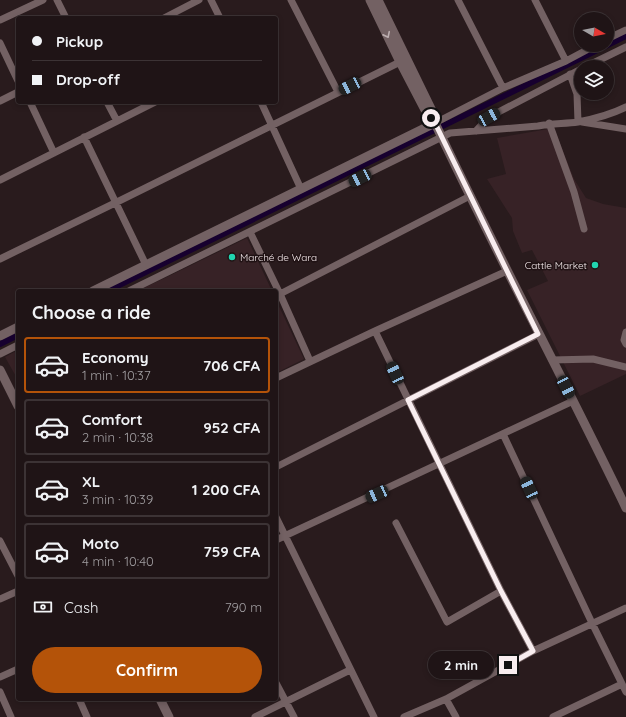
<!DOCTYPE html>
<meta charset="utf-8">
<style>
body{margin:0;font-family:Quicksand,sans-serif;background:#2c2123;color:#f1f3f6;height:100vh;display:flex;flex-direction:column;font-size:15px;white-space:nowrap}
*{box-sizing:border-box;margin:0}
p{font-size:13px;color:#a19ea1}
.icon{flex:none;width:22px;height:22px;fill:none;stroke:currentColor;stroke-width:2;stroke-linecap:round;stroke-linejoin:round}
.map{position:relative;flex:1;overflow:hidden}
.drawer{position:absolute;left:16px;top:289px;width:262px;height:412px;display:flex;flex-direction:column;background:#1f1416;border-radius:4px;box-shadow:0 2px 6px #0003,0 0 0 1px #3c3335}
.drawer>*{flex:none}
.guide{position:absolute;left:16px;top:16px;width:262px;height:88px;border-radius:4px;box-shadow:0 2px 6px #0003,0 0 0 1px #3c3335;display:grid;align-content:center;height:88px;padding:0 16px;background:#1f1416}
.needle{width:26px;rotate:99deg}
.fabs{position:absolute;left:574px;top:12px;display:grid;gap:8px}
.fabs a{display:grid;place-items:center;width:40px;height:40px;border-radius:50%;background:#1f1416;box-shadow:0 2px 6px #0003,0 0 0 1px #3c3335;font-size:20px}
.end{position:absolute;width:18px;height:18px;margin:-9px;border:5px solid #f8edef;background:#111;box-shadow:0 0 0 2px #111}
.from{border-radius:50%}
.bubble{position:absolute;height:28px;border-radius:14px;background:#1f1416;box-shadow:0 2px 6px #0003,0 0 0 1px #3c3335;font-size:13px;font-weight:700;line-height:28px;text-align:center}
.car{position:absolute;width:12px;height:24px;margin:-12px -6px;border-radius:5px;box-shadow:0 0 3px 1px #0007;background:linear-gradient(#222 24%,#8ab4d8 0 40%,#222 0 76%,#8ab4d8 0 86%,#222 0)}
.guide b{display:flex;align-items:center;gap:14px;height:38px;font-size:15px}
.guide b+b{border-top:1px solid #3c3335}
.guide i{width:10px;height:10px;background:#f1f3f6}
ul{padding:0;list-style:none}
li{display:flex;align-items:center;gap:12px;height:56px;margin:0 8px 6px;padding:0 8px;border:2px solid #3c3335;border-radius:4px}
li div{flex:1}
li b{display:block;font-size:15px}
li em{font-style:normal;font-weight:700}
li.current{border-color:#b45309}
li>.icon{width:36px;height:36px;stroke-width:1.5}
h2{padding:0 16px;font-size:18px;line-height:48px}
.pay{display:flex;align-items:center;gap:10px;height:44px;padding:0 16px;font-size:15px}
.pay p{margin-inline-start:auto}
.cta{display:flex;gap:8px;margin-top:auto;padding:8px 16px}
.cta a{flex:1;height:46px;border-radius:24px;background:#b45309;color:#fff;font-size:16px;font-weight:700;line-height:46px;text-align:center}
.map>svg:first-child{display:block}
.built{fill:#372226}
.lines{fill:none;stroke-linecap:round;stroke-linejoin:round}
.canal{stroke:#17002f;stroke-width:6}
.minor{stroke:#736163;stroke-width:7}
.tertiary{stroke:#736163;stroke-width:9}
.oneway{stroke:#bcaeb0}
.route{stroke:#f8edef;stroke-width:5}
.poi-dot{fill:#21d5b0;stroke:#201214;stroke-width:1.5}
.labels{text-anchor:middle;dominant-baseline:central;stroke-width:3;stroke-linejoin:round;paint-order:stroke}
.poi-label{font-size:10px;fill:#f8edef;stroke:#201214;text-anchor:start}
</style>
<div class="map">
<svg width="626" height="717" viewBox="0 0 626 717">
<rect width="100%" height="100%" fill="#291b1d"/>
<path class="built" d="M 554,128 L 574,179 L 586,198 L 603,204 L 626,208 L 626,374 L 580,396 L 527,290 L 548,281 L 532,250 L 522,253 L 513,231 L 512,218 L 487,179 L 506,174 L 497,138 Z
M 247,238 L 272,291 L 137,291 L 171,275 Z
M 276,300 L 304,359 L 276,373 Z
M 18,350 L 18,380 L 5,357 Z"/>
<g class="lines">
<path class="canal" d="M 107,291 L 626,36
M 0,344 L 18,335"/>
<path class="minor" d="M 57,0 L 66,18
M 211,0 L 220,18
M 291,0 L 338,92
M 458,0 L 503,88
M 535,0 L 566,61
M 164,18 L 199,0
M 0,20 L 43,0
M 607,39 L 626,30
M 0,43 L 18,81
M 585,67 L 626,47
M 570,74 L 577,94 L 578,122
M 0,101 L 18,92
M 30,102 L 54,153
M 107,102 L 117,121
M 261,102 L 301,189
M 582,122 L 626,129
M 435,123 L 503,88 L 566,61 L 596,45
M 549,123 L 574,192 L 584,229
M 476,131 L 489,117 L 581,69
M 84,137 L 146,265
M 0,180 L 155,102
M 250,232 L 280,294 L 310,361
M 0,259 L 115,203 L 400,62
M 129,291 L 450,133 L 538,126 C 552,123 565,124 578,122 C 594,119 612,114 626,107
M 280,294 L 470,196
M 375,331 L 501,591 L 533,651
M 626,332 L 624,340 L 626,344
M 0,354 L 18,345
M 552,360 L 593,359 L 626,367
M 276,378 L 375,331 L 507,271
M 503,434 L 592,623 L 626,692
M 276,467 L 539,334
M 276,517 L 374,717
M 396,523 L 447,622 L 501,591
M 276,540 L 573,401
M 0,541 L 18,576
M 0,599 L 18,591
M 0,677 L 18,669
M 276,683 L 294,717
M 0,692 L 11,717
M 79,699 L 87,717
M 446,699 L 456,717
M 255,717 L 350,670
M 404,717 L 446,699 L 533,651 L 626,608
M 553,717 L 622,684"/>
<path class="tertiary" d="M 370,0 L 400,62 L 424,108 L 435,123 C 496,253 564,379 626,508
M 378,0 L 435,117
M 93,291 L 435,123
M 0,336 L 18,327
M 0,370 L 18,406
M 160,699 L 169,717"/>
</g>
<defs><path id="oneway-chevron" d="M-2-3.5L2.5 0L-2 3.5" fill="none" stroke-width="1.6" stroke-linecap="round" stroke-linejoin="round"/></defs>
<use class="oneway" href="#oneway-chevron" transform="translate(387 35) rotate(64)"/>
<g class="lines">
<path class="route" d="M 431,118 L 435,123 L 507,271 L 538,334 L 408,400 L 501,591 L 533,651 L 508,665"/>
</g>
<g class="poi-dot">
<circle cx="232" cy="257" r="4"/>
<circle cx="595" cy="265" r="4"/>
</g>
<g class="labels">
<g class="poi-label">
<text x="240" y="257">Marché de Wara</text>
<text x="587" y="265" text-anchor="end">Cattle Market</text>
</g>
</g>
</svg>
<div class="fabs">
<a><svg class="needle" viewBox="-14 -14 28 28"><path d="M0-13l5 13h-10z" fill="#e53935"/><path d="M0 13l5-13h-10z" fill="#a19ea1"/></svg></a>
<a><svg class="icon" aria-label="layers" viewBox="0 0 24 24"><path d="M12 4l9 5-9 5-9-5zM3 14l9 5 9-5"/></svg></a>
</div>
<i class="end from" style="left:431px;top:118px"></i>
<i class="end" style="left:508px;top:665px"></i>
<div class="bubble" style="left:428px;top:651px;width:66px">2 min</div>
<i class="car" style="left:350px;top:86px;rotate:243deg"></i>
<i class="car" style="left:489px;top:117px;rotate:61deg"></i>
<i class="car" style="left:360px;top:178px;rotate:244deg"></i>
<i class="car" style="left:395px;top:373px;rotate:335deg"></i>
<i class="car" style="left:566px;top:387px;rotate:153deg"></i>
<i class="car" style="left:529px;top:488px;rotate:335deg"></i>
<i class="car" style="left:377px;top:494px;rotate:246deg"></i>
<div class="guide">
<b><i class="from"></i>Pickup</b>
<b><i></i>Drop-off</b>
</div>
<section class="drawer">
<h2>Choose a ride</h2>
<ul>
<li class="current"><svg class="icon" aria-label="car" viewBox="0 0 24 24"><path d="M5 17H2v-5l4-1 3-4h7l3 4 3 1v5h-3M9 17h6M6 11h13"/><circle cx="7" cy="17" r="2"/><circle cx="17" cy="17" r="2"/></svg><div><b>Economy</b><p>1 min · 10:37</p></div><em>706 CFA</em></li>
<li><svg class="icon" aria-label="car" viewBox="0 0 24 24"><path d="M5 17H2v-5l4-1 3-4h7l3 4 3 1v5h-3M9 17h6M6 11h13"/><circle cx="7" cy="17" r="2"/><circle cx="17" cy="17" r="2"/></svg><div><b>Comfort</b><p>2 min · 10:38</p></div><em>952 CFA</em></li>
<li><svg class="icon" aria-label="car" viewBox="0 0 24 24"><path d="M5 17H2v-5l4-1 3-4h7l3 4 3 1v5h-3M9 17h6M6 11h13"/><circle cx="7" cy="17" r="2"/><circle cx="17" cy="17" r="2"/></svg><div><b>XL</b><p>3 min · 10:39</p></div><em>1 200 CFA</em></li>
<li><svg class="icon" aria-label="car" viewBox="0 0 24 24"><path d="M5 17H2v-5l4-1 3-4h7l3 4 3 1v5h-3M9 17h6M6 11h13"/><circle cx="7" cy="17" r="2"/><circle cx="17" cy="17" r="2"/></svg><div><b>Moto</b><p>4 min · 10:40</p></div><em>759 CFA</em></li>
</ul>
<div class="pay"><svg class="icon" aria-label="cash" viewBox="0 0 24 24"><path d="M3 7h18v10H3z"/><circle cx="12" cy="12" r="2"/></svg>Cash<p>790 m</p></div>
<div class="cta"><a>Confirm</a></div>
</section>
</div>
